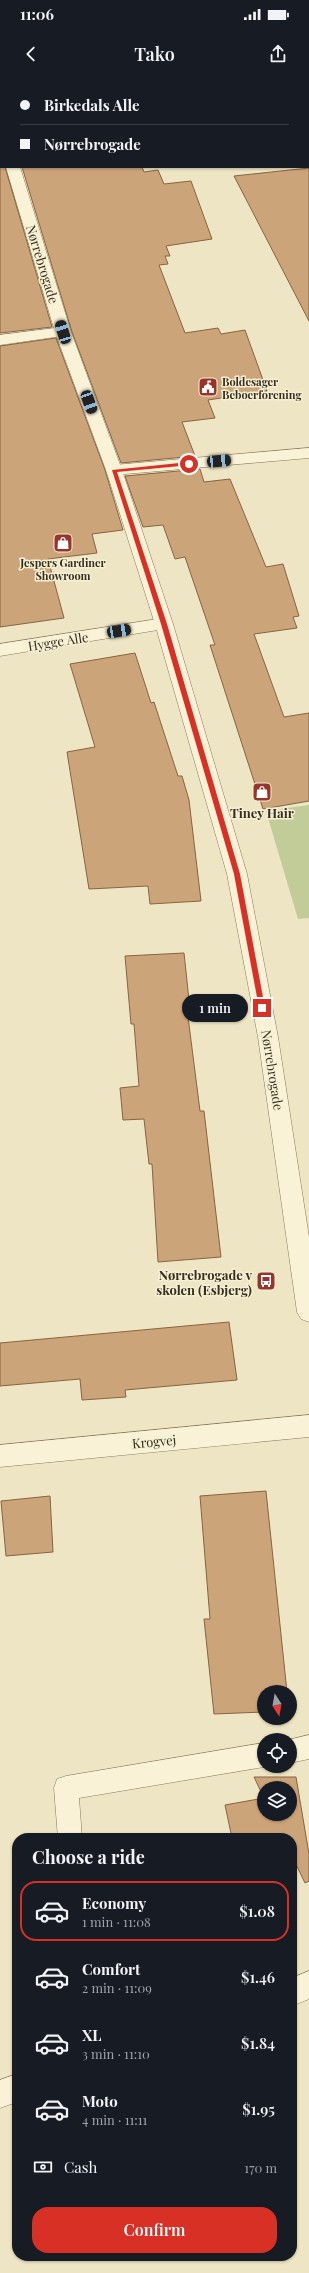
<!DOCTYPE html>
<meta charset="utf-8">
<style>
body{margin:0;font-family:"Playfair Display",serif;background:#20242c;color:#f1f3f6;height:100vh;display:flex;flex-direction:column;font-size:15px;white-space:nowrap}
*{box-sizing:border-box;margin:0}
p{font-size:13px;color:#9ea1a6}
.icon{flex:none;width:22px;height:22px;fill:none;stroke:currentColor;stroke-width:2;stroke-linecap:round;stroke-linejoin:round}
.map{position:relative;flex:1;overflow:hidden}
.sheet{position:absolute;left:12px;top:1753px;width:285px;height:428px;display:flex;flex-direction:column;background:#171b24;border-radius:16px;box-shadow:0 1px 3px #0004}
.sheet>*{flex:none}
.banner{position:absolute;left:0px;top:0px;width:309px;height:88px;box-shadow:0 1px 3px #0004;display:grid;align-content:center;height:88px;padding:0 20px;background:#171b24}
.needle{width:26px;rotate:169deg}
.tools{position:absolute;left:257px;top:1605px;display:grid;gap:8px}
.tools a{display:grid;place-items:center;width:40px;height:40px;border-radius:50%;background:#171b24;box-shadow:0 1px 3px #0004;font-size:20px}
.end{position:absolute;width:18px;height:18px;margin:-9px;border:5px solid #d93025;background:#fff;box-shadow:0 0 0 2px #fff}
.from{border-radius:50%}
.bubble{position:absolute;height:28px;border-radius:14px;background:#171b24;box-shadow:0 1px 3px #0004;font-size:13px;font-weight:600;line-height:28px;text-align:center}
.car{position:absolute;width:12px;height:24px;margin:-12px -6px;border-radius:5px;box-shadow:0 0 3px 1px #0007;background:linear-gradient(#222 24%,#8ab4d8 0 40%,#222 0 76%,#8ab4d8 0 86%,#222 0)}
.banner b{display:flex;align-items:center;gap:14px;height:38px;font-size:15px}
.banner b+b{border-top:1px solid #363941}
.banner i{width:10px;height:10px;background:#f1f3f6}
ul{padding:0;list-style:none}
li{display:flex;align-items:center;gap:12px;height:60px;margin:0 8px 6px;padding:0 12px;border:2px solid transparent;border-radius:16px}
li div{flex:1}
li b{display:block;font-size:15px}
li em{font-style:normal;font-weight:600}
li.active{border-color:#d93025}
li>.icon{width:36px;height:36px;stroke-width:1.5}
h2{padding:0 20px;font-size:18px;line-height:48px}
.pay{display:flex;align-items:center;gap:10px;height:44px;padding:0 20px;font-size:15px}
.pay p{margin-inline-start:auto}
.cta{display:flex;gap:8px;margin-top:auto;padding:8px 20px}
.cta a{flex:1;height:46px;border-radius:16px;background:#d93025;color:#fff;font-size:16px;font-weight:600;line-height:46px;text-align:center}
.status{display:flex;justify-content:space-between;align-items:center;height:28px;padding:0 20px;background:#171b24;direction:ltr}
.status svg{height:11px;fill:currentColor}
header{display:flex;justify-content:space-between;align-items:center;height:52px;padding:0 20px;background:#171b24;font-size:18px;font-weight:600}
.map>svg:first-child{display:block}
.green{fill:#c1cc98}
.building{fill:#cca47a;stroke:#886340;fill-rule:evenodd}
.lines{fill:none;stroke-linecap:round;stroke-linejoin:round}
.service-casing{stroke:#88775a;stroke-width:1}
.minor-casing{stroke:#88775a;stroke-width:1}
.tertiary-casing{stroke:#88775a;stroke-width:1}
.service{fill:#f9f2d7;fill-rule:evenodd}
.minor{fill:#f9f2d7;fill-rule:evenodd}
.tertiary{fill:#f9f2d7;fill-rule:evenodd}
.route{fill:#d93025}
.labels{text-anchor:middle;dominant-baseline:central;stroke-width:3;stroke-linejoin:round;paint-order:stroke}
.far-poi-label{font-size:11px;font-weight:bold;fill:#392e1e;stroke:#f5efd4;text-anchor:start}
.street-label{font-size:13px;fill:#392e1e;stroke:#f5efd4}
.poi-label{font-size:13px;font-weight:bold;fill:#392e1e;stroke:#f5efd4}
</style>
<div class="status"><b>11:06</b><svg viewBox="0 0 49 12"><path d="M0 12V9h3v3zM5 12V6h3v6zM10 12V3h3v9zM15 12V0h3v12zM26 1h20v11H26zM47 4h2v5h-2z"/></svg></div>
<header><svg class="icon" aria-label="back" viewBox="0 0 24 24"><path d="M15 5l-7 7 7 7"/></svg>Tako<svg class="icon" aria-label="share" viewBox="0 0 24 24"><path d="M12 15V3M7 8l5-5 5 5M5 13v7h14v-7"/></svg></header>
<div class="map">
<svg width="309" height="2193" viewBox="0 0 309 2193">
<rect width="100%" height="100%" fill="#eee5c4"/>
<path class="green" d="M 309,725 L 309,838 L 298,839 L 266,731 Z"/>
<path class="building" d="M 0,87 L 5,87 L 52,247 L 0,253 Z
M 22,87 L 142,87 L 144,92 L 158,90 L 164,104 L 191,101 L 212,159 L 166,166 L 170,176 L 165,176 L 168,184 L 159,185 L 185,253 L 218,248 L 221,254 L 245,250 L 267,311 L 208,320 L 215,338 L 182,342 L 195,376 L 121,383 L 72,252 Z
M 309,88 L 309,241 L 234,96 Z
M 56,258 L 105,390 L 123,450 L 92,454 L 97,473 L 48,479 L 64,538 L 0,547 L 0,266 Z
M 200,389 L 204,402 L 230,399 L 266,487 L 283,484 L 299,536 L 293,537 L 297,548 L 254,554 L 284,637 L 309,633 L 309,721 L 263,729 L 210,565 L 215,565 L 185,477 L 175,479 L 163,445 L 143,447 L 125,396 Z
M 135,573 L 151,623 L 154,622 L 178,696 L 182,696 L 189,720 L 201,821 L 150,824 L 148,806 L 89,809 L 67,672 L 95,667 L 70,584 Z
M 184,873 L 189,920 L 186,921 L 200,1031 L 204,1031 L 221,1177 L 158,1182 L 152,1084 L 149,1084 L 144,1039 L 123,1040 L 120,1008 L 139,1006 L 134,944 L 131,944 L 125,876 Z
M 229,1242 L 237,1300 L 125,1310 L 126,1317 L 82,1320 L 80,1299 L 0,1306 L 0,1263 Z
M 266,1411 L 287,1612 L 261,1612 L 264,1632 L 214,1634 L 204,1539 L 210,1539 L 200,1416 Z
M 50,1416 L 53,1472 L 6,1476 L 1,1421 Z
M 254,1697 L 296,1697 L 309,1774 L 309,1801 L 305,1803 L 292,1776 L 292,1758 L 232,1758 L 225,1725 L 264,1718 ZM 264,1708 L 290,1708 L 290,1734 L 264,1734 Z"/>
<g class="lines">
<g class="service-casing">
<path id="service" d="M 141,0 L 153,0 L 153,1 L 141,1 Z
M 308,4 L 309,4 L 309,12 L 308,12 Z
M 309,1655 L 309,1679 L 290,1683 L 290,1660 L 288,1660 Z
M 264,1663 L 264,1686 L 266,1686 L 264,1687 L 79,1718 L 82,1758 L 58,1758 L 54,1708 L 57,1699 L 66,1696 Z"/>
</g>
<g class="minor-casing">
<path id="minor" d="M 308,30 L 309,30 L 309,38 L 308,38 Z
M 0,71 L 1,71 L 1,79 L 0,79 Z
M 63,247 L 69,249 L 71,252 L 69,255 L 0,265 L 0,255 Z
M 309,368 L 309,378 L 114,395 L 108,394 L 106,390 L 108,386 L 114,385 Z
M 164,538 L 170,540 L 173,544 L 170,548 L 0,576 L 0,564 Z
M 309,1335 L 309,1357 L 0,1387 L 0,1365 Z"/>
</g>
<g class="tertiary-casing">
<path id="tertiary" d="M 0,46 L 1,46 L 1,56 L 0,56 Z
M 6,87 L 20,87 L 71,252 L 122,390 L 173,544 L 247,794 L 278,957 L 309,1157 L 309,1242 L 301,1239 L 297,1232 L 258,957 L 227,794 L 155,544 L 106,390 L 55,252 Z
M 309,1891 L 309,1919 L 292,1926 L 292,1898 Z
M 17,1994 L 17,2022 L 0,2028 L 0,2000 Z"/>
</g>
<use href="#service" class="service"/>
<use href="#minor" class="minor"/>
<use href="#tertiary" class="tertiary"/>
</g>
<path class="route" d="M 189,382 L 191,385 L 117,392 L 167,544 L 240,794 L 265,928 L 262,930 L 259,928 L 234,794 L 161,544 L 112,390 Z"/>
<defs>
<g id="civic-square" transform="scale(1)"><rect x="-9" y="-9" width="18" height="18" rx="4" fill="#97342b" stroke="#f5efd4"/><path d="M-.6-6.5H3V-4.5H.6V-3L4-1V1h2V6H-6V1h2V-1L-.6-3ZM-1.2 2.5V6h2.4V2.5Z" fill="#fff"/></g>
<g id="shop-square" transform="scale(1)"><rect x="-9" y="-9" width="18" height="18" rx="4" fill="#97342b" stroke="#f5efd4"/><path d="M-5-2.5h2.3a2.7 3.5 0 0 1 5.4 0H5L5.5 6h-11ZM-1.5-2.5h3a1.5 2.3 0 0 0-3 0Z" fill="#fff"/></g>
<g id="bus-square" transform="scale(1)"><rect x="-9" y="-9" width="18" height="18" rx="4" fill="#97342b" stroke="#f5efd4"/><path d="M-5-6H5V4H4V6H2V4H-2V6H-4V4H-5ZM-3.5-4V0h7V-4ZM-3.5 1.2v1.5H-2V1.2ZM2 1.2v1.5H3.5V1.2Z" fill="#fff"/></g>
</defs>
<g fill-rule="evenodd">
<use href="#civic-square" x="208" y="307"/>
<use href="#shop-square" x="63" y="463"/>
<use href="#shop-square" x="262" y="712"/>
<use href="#bus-square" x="266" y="1201"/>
</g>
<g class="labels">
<g class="far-poi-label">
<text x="222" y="301">Boldesager<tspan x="222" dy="13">Beboerforening</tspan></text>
<text x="63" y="482" text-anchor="middle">Jespers Gardiner<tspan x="63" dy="13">Showroom</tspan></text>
</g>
<g class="street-label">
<text transform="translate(43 184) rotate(73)">Nørrebrogade</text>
<text transform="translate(58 561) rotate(-9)">Hygge Alle</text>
<text transform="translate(273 990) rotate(81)">Nørrebrogade</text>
<text transform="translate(154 1361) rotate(-5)">Krogvej</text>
</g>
<g class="poi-label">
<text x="262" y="732">Tiney Hair</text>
<text x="252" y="1194" text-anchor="end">Nørrebrogade v<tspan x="252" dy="15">skolen (Esbjerg)</tspan></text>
</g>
</g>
</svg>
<div class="tools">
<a><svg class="needle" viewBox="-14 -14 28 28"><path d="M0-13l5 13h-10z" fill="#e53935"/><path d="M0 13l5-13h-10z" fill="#9ea1a6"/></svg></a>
<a><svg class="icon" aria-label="locate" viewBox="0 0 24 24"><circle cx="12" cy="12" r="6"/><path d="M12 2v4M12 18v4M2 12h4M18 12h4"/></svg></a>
<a><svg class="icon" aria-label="layers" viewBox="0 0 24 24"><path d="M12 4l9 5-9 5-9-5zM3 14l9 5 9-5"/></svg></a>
</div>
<i class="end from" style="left:189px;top:384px"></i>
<i class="end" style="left:262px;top:928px"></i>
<div class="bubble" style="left:182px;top:914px;width:66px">1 min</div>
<i class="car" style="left:63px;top:252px;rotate:343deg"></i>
<i class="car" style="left:89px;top:322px;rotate:160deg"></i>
<i class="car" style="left:219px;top:381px;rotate:85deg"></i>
<i class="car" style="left:119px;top:551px;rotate:81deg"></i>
<div class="banner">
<b><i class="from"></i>Birkedals Alle</b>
<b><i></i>Nørrebrogade</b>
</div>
<section class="sheet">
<h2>Choose a ride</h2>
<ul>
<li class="active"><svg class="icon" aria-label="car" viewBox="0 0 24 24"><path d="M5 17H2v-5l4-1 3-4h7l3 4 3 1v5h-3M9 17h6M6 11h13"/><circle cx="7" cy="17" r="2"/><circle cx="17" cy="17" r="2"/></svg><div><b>Economy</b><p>1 min · 11:08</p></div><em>$1.08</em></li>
<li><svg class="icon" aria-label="car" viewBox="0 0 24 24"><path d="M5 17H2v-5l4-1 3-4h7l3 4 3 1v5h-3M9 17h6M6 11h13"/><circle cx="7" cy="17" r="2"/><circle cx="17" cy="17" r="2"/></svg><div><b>Comfort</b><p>2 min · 11:09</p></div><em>$1.46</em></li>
<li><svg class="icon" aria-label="car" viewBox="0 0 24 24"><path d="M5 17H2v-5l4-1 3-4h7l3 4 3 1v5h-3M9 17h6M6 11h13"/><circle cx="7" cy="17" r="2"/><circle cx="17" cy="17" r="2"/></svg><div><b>XL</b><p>3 min · 11:10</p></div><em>$1.84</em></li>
<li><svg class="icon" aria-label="car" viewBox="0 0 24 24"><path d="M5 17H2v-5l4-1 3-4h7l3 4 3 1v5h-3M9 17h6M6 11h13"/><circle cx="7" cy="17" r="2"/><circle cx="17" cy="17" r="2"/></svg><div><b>Moto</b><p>4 min · 11:11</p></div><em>$1.95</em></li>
</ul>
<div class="pay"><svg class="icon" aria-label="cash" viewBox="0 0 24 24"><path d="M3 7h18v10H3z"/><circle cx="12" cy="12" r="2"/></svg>Cash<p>170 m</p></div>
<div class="cta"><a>Confirm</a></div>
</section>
</div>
